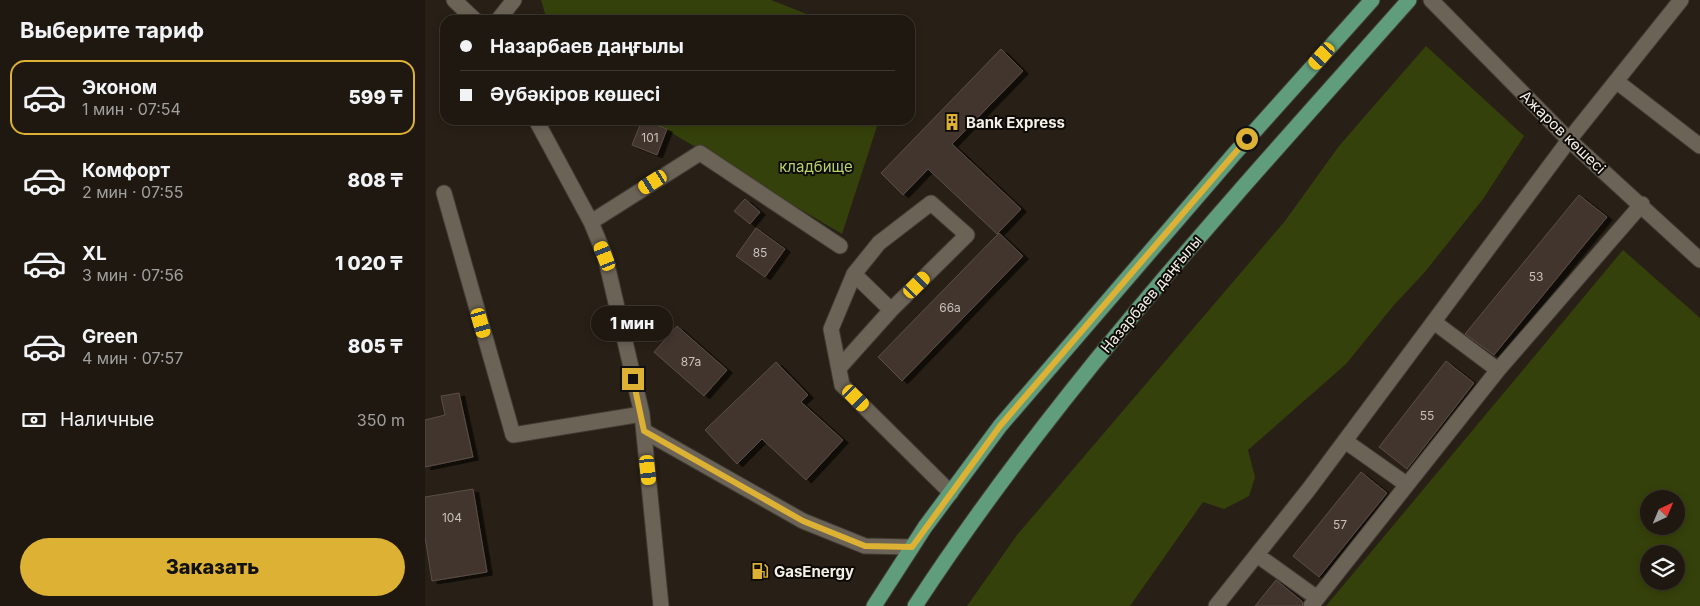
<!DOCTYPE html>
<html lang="ru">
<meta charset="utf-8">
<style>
body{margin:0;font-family:Inter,sans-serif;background:#2b251e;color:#f1f3f6;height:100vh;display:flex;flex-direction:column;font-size:19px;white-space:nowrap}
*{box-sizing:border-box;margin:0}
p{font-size:16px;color:#a1a09f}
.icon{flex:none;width:28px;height:28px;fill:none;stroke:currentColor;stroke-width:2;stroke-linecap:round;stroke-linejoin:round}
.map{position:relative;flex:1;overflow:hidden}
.drawer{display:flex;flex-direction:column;background:#1e1810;width:425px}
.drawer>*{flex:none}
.guide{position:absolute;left:15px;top:15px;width:475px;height:110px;border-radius:15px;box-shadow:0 2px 8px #0003,0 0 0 1px #3c3730;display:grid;align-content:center;height:110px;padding:0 20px;background:#1e1810}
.needle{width:32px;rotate:44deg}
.buttons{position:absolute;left:1215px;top:490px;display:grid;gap:10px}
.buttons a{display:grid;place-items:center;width:45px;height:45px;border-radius:50%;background:#1e1810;box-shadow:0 2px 8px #0003,0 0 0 1px #3c3730;font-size:25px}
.end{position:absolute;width:22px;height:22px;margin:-11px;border:6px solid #ddb133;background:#111;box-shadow:0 0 0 2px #111}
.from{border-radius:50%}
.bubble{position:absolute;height:35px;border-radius:18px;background:#1e1810;box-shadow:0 2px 8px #0003,0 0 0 1px #3c3730;font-size:16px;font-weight:800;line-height:35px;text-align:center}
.car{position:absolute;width:15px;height:30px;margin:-15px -8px;border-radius:6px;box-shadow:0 0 4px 1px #0007;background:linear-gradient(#f5c518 24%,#345 0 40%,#f5c518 0 76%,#345 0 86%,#f5c518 0)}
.guide b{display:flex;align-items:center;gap:18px;height:48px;font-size:19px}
.guide b+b{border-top:1px solid #3c3730}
.guide i{width:12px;height:12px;background:#f1f3f6}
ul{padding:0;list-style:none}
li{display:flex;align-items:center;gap:15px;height:75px;margin:0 10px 8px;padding:0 10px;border:2px solid transparent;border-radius:15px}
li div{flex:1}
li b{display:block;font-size:19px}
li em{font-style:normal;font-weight:800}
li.active{border-color:#ddb133}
li>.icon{width:45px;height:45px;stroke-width:1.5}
h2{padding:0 20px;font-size:22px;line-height:60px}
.pay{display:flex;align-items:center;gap:12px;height:55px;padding:0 20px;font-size:19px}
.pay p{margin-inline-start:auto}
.cta{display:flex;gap:10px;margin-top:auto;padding:10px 20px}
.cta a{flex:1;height:58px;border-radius:30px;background:#ddb133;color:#111;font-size:20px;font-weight:800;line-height:58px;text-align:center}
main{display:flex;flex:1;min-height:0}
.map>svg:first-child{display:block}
.green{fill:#35410a;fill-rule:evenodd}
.building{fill:#43362f;stroke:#5b4d45;filter:url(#shadow)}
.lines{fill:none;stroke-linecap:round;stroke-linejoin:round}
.minor-casing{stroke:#423c35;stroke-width:17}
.major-casing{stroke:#423c35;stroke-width:17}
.minor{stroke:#6c6357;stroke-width:15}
.major{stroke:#609d7d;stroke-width:15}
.route{stroke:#ddb133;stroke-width:6}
.labels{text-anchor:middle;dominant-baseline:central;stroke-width:4;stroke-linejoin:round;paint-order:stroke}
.number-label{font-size:12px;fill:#c8c1ba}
.poi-label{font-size:15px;font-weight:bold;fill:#f4efe8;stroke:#0e0b06;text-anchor:start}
.street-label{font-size:15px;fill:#f4efe8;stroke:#0e0b06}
.park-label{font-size:15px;fill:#b7d16d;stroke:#0e0b06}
</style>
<main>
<section class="drawer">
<h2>Выберите тариф</h2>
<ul>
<li class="active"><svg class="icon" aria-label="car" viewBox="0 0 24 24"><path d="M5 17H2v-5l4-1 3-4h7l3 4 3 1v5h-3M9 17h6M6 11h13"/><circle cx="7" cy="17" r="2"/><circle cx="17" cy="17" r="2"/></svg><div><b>Эконом</b><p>1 мин · 07:54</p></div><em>599 ₸</em></li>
<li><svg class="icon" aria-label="car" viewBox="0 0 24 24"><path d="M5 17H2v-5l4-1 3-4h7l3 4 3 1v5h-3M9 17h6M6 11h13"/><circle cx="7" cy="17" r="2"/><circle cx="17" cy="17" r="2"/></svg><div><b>Комфорт</b><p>2 мин · 07:55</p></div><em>808 ₸</em></li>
<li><svg class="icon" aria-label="car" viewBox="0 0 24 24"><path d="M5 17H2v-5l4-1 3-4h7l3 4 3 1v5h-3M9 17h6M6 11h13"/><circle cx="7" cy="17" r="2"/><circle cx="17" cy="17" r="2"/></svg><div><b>XL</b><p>3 мин · 07:56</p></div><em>1 020 ₸</em></li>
<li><svg class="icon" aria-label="car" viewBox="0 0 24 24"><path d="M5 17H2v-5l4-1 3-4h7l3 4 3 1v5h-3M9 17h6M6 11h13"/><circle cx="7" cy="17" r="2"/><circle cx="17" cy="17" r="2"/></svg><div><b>Green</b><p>4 мин · 07:57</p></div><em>805 ₸</em></li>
</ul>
<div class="pay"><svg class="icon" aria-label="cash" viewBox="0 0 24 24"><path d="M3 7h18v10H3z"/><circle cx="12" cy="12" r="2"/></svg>Наличные<p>350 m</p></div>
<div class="cta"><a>Заказать</a></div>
</section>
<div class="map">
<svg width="1275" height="606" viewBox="0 0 1275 606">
<defs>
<filter id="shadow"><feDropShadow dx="5.5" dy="3" stdDeviation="0" flood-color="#0009"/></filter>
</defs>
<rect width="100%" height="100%" fill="#282016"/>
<path class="green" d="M 116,0 L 346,0 L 397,20 L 122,20 Z
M 1001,46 L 1099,136 L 1058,199 L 999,273 L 969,305 L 921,364 L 823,450 L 830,477 L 824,496 L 799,509 L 778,502 L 705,606 L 542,606 L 592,535 L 860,221 L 914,146 Z
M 225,120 L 454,120 L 417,234 Z
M 1198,250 L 1275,318 L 1275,606 L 901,606 ZM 1224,499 L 1251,499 L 1251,526 L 1224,526 ZM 1224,554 L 1251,554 L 1251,581 L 1224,581 Z"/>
<path class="building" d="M 576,49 L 598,71 L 527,144 L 596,209 L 572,234 L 503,169 L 478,195 L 456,173 Z
M 217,120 L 242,129 L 232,155 L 207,145 Z
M 1154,195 L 1182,217 L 1069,355 L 1040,334 Z
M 320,199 L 335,212 L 325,224 L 309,211 Z
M 331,228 L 360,249 L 340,277 L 311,256 Z
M 574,233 L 598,256 L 477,381 L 453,357 Z
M 252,326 L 302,370 L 279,396 L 229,352 Z
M 1021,361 L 1049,383 L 982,469 L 954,447 Z
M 351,362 L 383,395 L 376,402 L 418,440 L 381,480 L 337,439 L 312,464 L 280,430 Z
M 34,393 L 48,457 L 0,467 L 0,420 L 20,415 L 16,396 Z
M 936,472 L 962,493 L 894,577 L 868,556 Z
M 48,489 L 62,572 L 7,581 L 0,537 L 0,497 Z
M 851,580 L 878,602 L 877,606 L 830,606 Z"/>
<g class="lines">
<g class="minor-casing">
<path id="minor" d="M 29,0 L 50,20
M 1006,0 L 1144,140 L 1275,260
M 73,20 L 89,0
M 1191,81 L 1275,146
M 111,120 L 166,222 L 180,256 L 217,414 L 236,606
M 19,193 L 88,435 L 217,414
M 166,222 L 275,153 L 415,246
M 429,274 L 466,310
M 1009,322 L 1073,370
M 414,368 L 466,310 L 542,235 L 506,203 L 454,243 L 429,274 L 406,329 L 417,385 L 526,493
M 219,431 L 378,521 L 440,546 L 487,547
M 920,441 L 981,484
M 832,555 L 892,598
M 791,606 L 884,489 L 1144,140 L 1256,0
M 886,606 L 1073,370 L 1217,204"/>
</g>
<g class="major-casing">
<path id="major" d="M 449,606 L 500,527 L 575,426 L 810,153 L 947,0
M 490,606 C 633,387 811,195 984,0"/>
</g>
<use href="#minor" class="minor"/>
<use href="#major" class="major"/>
</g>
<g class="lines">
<path class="route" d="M 208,379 L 219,431 L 378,521 L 440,546 L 487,547 L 575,426 L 822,139"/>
</g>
<defs>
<g id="building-bare" transform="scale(1.35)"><path d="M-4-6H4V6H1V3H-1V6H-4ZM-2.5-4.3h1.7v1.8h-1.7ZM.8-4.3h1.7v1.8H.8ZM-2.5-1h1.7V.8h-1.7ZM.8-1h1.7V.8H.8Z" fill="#ddb133" stroke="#0e0b06" stroke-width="2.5" paint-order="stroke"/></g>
<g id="fuel-bare" transform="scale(1.35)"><path d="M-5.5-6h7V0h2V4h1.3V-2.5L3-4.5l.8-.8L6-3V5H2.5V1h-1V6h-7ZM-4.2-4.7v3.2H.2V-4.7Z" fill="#ddb133" stroke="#0e0b06" stroke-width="2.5" paint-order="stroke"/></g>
</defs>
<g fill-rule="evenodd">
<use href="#building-bare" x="527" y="122"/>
<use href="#fuel-bare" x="335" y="571"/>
</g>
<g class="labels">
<g class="number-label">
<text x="225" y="137">101</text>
<text x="335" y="252">85</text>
<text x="1111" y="276">53</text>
<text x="525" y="307">66а</text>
<text x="266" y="361">87а</text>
<text x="1002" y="415">55</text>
<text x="27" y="517">104</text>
<text x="915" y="524">57</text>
</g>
<g class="poi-label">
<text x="541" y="122">Bank Express</text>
<text x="349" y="571">GasEnergy</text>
</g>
<g class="street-label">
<text transform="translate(1138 132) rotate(44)">Ажаров көшесі</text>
<text transform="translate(726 294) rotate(-50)">Назарбаев даңғылы</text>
</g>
<g class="park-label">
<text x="391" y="166">кладбище</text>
</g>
</g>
</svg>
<div class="buttons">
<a><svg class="needle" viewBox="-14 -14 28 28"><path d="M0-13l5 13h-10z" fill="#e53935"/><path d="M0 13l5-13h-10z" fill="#a1a09f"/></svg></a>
<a><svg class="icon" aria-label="layers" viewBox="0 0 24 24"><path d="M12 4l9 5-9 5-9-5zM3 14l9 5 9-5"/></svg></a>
</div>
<i class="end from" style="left:822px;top:139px"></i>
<i class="end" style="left:208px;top:379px"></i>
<div class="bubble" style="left:166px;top:306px;width:82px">1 мин</div>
<i class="car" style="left:897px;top:56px;rotate:222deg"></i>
<i class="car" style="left:228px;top:182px;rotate:238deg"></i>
<i class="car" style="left:180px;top:256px;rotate:338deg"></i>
<i class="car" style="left:492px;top:285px;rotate:45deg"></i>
<i class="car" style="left:56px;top:323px;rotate:164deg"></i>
<i class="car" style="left:431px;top:398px;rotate:135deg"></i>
<i class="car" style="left:223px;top:470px;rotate:174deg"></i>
<div class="guide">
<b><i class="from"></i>Назарбаев даңғылы</b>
<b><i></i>Әубәкіров көшесі</b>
</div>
</div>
</main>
